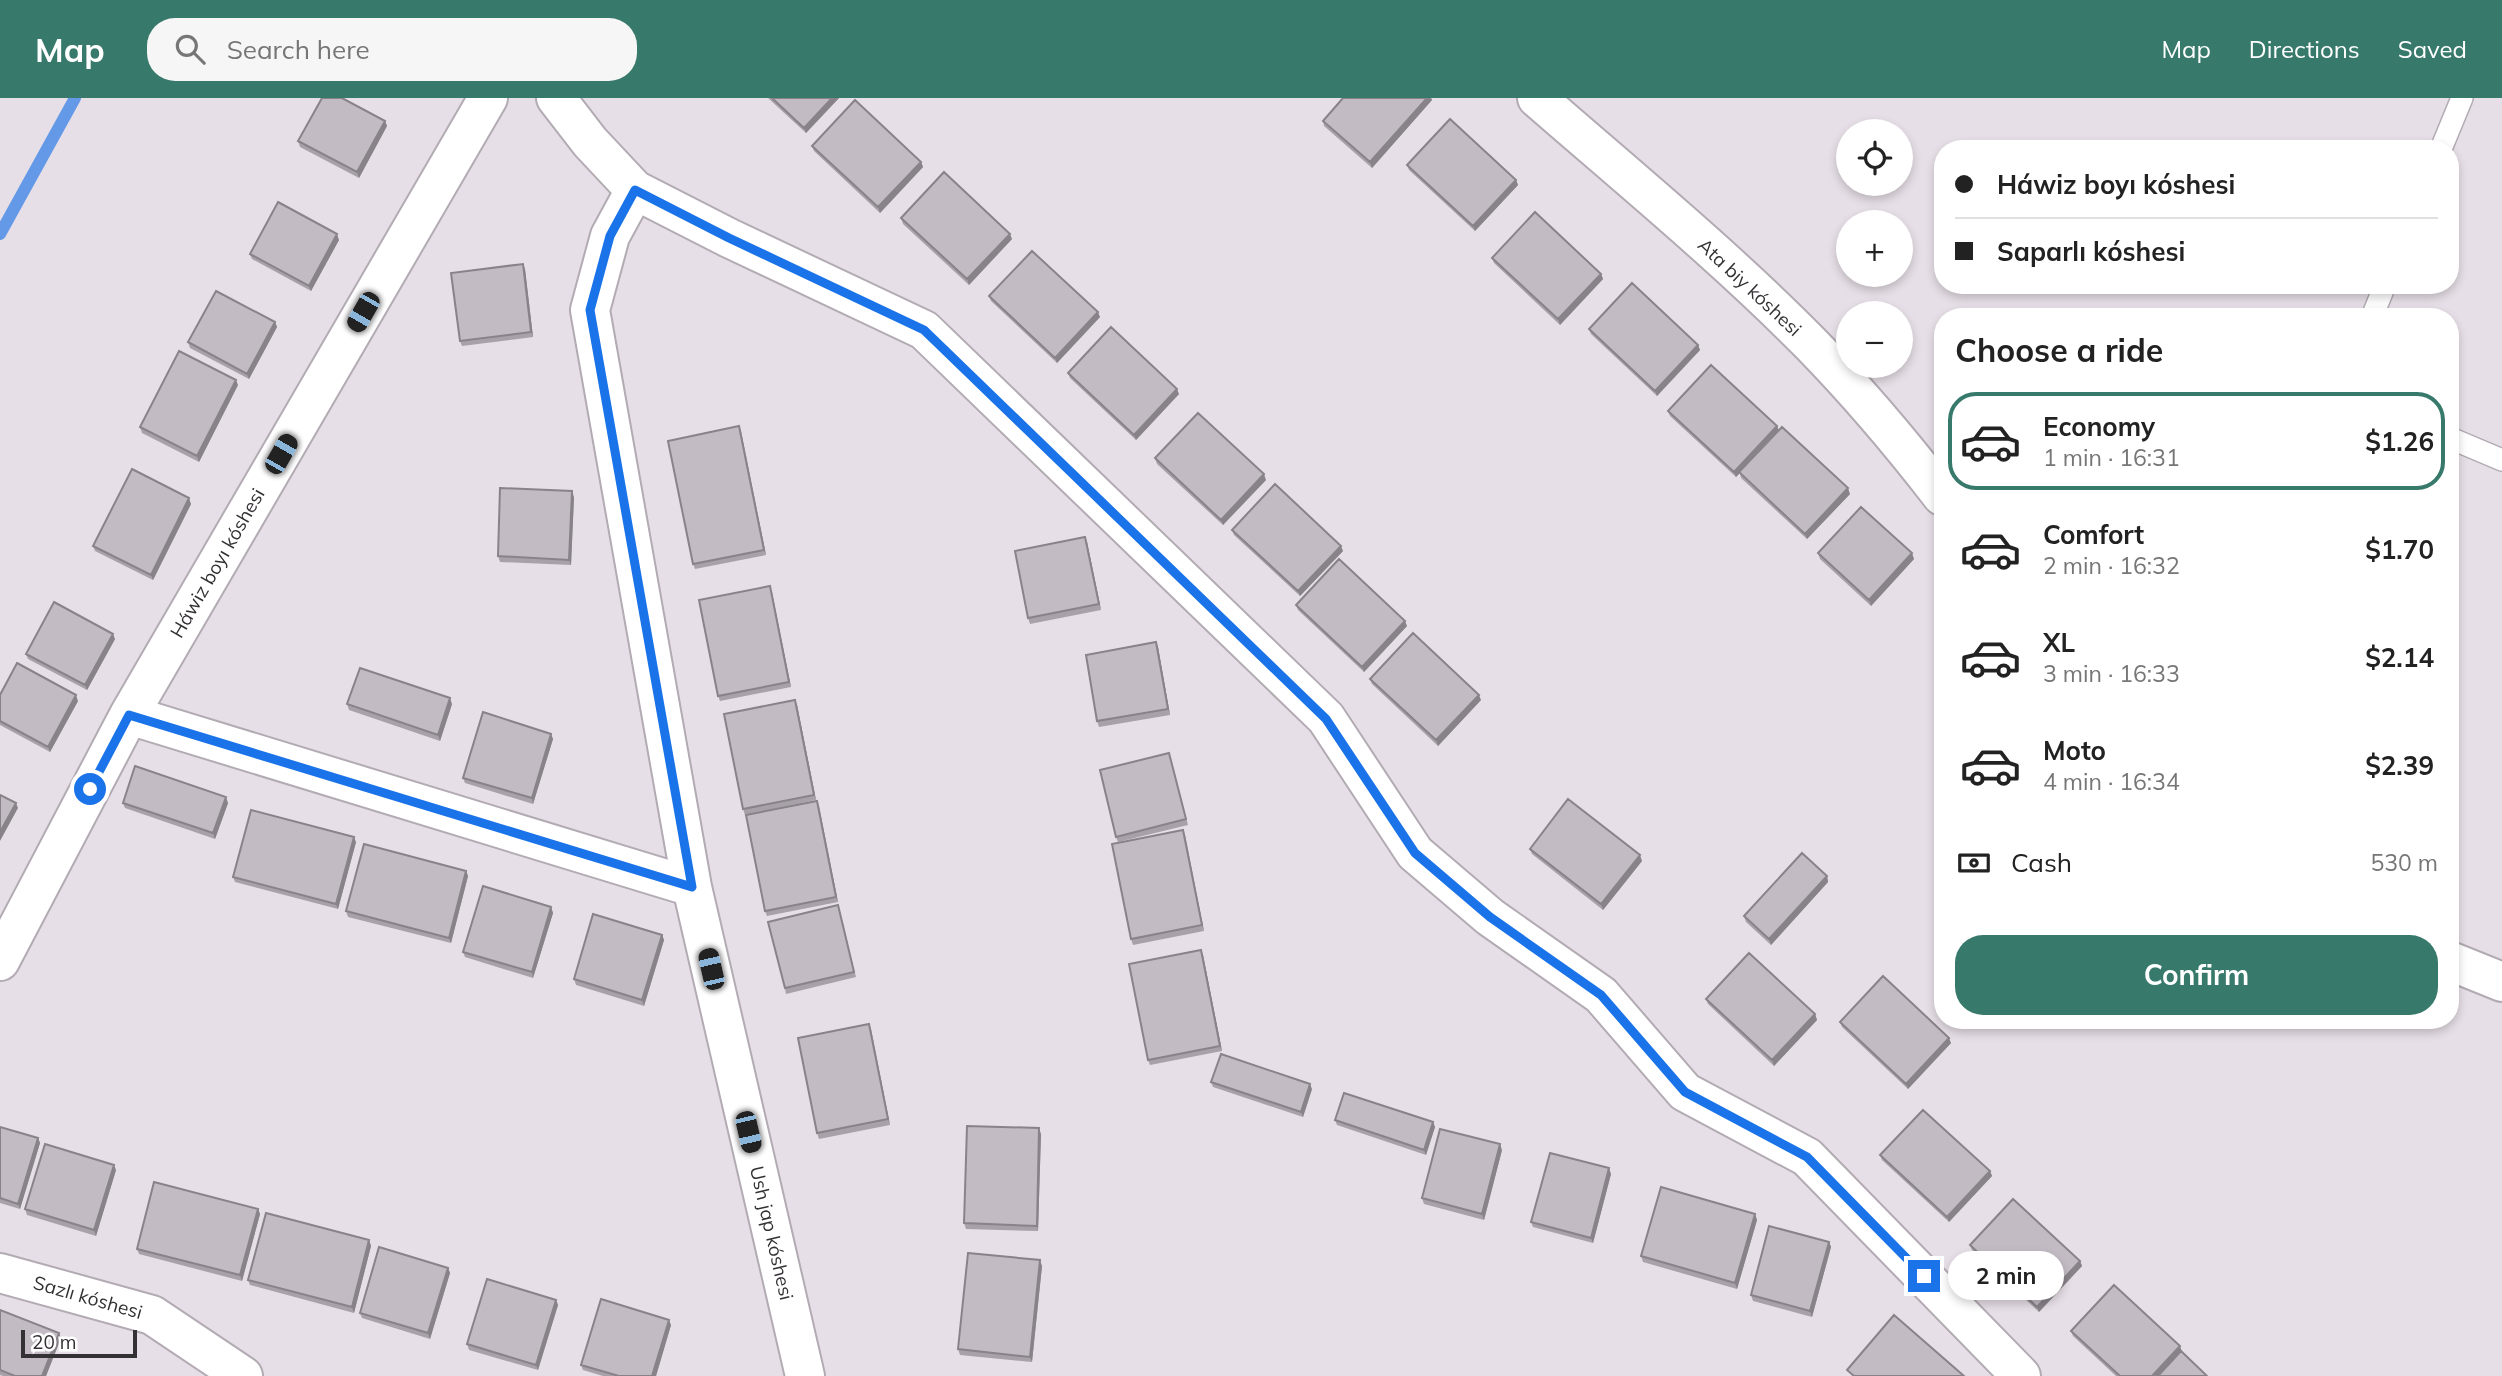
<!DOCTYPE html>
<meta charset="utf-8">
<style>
body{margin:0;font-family:Mulish,sans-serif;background:#f6f6f6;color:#222;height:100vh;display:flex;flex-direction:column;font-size:26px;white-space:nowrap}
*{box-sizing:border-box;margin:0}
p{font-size:23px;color:#767676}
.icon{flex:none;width:38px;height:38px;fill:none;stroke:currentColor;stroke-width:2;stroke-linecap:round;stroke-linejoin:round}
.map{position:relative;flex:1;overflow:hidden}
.sheet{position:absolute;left:1934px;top:210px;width:525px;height:721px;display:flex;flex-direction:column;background:#fff;border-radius:28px;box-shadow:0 4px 10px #0003}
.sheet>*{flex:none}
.banner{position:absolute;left:1934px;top:42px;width:525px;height:154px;border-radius:28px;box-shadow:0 4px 10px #0003;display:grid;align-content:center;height:154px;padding:0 21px;background:#fff}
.controls{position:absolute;left:1836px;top:21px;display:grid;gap:14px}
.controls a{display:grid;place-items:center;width:77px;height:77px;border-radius:50%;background:#fff;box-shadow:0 4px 10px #0003;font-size:35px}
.scale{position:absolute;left:21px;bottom:18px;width:116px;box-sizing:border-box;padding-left:7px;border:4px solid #343134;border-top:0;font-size:19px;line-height:24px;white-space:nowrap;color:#343134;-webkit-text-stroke:5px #fff;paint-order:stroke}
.end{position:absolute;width:32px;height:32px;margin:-16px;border:9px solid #1a73e8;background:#fff;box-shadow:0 0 0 4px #fff}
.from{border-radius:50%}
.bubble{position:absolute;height:49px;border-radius:24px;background:#fff;box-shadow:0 4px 10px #0003;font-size:23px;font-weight:700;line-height:49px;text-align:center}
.car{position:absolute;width:21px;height:42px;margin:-21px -10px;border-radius:9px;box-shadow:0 0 5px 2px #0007;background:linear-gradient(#222 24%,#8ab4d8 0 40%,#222 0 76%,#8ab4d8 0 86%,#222 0)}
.banner b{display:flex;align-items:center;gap:24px;height:66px;font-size:26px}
.banner b+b{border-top:2px solid #e0e0e0}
.banner i{width:18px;height:18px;background:#222}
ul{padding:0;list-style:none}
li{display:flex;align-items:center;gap:21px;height:98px;margin:0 14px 10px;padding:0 7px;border:4px solid transparent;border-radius:28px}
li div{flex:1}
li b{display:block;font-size:26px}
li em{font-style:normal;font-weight:700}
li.active{border-color:#37796b}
li>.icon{width:63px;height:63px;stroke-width:1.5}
h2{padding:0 21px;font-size:32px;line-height:84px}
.pay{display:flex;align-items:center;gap:18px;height:77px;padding:0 21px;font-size:26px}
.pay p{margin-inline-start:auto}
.button{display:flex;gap:14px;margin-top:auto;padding:14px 21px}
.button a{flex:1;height:80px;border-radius:28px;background:#37796b;color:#fff;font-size:28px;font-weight:700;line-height:80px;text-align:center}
header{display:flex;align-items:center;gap:42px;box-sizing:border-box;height:98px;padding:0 35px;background:#37796b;color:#fff}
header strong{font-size:33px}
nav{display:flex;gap:38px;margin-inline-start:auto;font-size:24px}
.search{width:490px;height:63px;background:#f6f6f6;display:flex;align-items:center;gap:18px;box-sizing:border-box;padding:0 24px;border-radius:28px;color:#767676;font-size:26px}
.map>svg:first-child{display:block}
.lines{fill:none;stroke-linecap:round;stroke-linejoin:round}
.stream{stroke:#6499e7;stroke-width:12}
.service-casing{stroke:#b3abb3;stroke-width:24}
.minor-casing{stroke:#b3abb3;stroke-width:42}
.service{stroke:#fff;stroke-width:21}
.minor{stroke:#fff;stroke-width:38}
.wall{fill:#a8a1a9}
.shaded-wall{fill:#888389}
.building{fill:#c3bbc4;stroke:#888389;stroke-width:2}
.route{stroke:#1a73e8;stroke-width:9}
.labels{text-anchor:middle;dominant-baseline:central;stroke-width:5;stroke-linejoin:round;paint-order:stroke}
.street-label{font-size:19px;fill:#343134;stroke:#fff}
</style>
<header>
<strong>Map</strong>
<div class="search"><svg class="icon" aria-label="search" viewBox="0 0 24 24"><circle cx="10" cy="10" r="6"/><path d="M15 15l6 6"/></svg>Search here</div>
<nav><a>Map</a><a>Directions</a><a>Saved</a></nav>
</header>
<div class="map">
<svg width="2502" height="1278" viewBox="0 0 2502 1278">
<rect width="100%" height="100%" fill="#e7dfe7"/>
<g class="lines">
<path class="stream" d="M 0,136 L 75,0"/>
<g class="service-casing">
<path id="service" d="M 2441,51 L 2462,0
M 2372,219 L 2385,187
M 2450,340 L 2502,362"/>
</g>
<g class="minor-casing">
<path id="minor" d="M 556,0 L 590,44 L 635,92 L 729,140 L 924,232 L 1326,620 L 1415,755 L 1490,819 L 1601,897 L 1685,994 L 1807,1059 L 2021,1278
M 1537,0 C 1629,80 1725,159 1810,245 C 1857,293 1901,345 1942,398
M 635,92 L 610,138 L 590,212 L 692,789 L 805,1278
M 129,617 L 692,789
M 0,863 L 129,617 L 488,0
M 2450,863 L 2502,884
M 0,1175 L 152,1217 L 243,1278"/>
</g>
<use href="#service" class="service"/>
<use href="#minor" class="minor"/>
</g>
<path class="wall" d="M 768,0 L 839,0 L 806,35 Z
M 1343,0 L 1431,0 L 1432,2 L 1372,70 L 1324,28 L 1323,23 Z
M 385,23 L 387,28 L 359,80 L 300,49 L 298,43 Z
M 812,48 L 921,64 L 923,69 L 880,115 L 814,53 Z
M 1407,67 L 1516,82 L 1518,87 L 1475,133 L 1409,72 Z
M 901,120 L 1012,141 L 969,187 L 903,126 Z
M 339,142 L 311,193 L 252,161 L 250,156 Z
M 1492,160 L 1601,176 L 1603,181 L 1560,227 L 1494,165 Z
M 525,171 L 533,239 L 462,248 L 460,243 Z
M 989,198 L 1100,219 L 1057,265 L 991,203 Z
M 275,224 L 277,229 L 249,281 L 190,250 L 188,244 Z
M 1589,231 L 1698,247 L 1700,252 L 1657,298 L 1591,236 Z
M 1068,275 L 1179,296 L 1136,342 L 1070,280 Z
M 238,287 L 199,364 L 142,335 L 140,329 Z
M 1668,313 L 1777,328 L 1779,332 L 1850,396 L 1807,441 L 1741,380 L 1740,375 L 1736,379 L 1670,318 Z
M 739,328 L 766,457 L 695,471 L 693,466 Z
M 1155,360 L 1266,382 L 1223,427 L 1157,366 Z
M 574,399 L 571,467 L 500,464 L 498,458 Z
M 191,406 L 153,482 L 95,453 L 93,448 Z
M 1232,432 L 1343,453 L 1300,498 L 1234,437 Z
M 1087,444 L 1101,512 L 1030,526 L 1028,520 Z
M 1818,455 L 1914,461 L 1871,508 L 1820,461 Z
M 770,488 L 791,589 L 720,603 L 718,598 Z
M 1296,507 L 1407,528 L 1364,574 L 1298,512 Z
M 115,541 L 87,592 L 28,561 L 26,556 Z
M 1156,544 L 1158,549 L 1170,617 L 1099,629 L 1097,623 Z
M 1370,581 L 1481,602 L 1438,648 L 1372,586 Z
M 0,597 L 78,603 L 50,654 L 0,627 Z
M 347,606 L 452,606 L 440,643 L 349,612 Z
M 797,607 L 816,702 L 745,717 L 743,711 Z
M 551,636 L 553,641 L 533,706 L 465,685 L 463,680 Z
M 1171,661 L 1188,727 L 1118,744 L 1116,739 Z
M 817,703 L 838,804 L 767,818 L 765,813 Z
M 123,705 L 228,705 L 215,741 L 125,710 Z
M 1183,732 L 1204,833 L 1133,847 L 1131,841 Z
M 356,744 L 338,811 L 235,784 L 233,779 Z
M 1530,751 L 1642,763 L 1603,812 L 1532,756 Z
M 466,773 L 468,778 L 451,845 L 348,819 L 346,813 Z
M 1827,778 L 1828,784 L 1771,847 L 1746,824 L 1744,818 Z
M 551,809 L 553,815 L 533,880 L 465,859 L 463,854 Z
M 840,813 L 856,879 L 786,896 L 785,890 Z
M 662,837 L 664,842 L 644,908 L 576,887 L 574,881 Z
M 1203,857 L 1222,953 L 1150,967 L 1148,962 Z
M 1706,901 L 1815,916 L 1817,922 L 1774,968 L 1708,906 Z
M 1840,924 L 1951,945 L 1908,991 L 1842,929 Z
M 869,926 L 890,1027 L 819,1041 L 817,1035 Z
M 1211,984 L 1312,991 L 1303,1019 L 1213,989 Z
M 1335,1022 L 1433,1024 L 1435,1029 L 1426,1057 L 1337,1027 Z
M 0,1029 L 38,1040 L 40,1045 L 20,1111 L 0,1105 Z
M 1041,1036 L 1038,1133 L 966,1131 L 964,1125 Z
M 1502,1052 L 1484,1122 L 1424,1106 L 1422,1100 Z
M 1880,1057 L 1990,1073 L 1992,1078 L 1949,1124 L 1882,1062 Z
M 116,1072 L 96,1138 L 27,1117 L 25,1111 Z
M 1611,1076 L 1593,1145 L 1533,1129 L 1531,1124 Z
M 258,1111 L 260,1116 L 242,1183 L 139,1156 L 137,1151 Z
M 1755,1116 L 1757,1122 L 1737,1191 L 1643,1164 L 1641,1158 Z
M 369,1142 L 371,1148 L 354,1215 L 250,1187 L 248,1182 Z
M 1829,1144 L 1831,1149 L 1812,1219 L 1753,1203 L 1751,1197 Z
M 1970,1147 L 2080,1163 L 2082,1168 L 2039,1214 L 1972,1152 Z
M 1042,1168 L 1032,1264 L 960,1257 L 958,1251 Z
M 448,1170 L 450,1175 L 430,1241 L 362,1220 L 360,1215 Z
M 556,1202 L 558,1207 L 538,1272 L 469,1252 L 467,1246 Z
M 0,1212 L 61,1240 L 46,1278 L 3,1278 L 0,1277 Z
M 671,1227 L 656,1278 L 603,1278 L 583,1272 L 581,1267 Z
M 2071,1233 L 2182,1254 L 2207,1278 L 2116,1278 L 2073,1238 Z"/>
<path class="shaded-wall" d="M 832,0 L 839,0 L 806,35 L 804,30 Z
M 1427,0 L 1431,0 L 1432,2 L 1372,70 L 1370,64 Z
M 385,23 L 387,28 L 359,80 L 357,74 Z
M 921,64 L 923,69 L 880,115 L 878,109 Z
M 1516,82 L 1518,87 L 1475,133 L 1473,128 Z
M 337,136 L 339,142 L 311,193 L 309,188 Z
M 1010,136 L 1012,141 L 969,187 L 967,181 Z
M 523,166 L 525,171 L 533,239 L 531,234 Z
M 1601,176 L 1603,181 L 1560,227 L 1558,221 Z
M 1098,214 L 1100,219 L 1057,265 L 1055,260 Z
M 275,224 L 277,229 L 249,281 L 247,276 Z
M 1698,247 L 1700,252 L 1657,298 L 1655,293 Z
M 236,282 L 238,287 L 199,364 L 197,358 Z
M 1177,291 L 1179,296 L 1136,342 L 1134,337 Z
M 739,328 L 741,333 L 766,457 L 764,452 Z
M 1777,328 L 1779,333 L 1736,379 L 1734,374 Z
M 1264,376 L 1266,382 L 1223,427 L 1221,422 Z
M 1848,390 L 1850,396 L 1807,441 L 1805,436 Z
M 572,393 L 574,399 L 571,467 L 569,462 Z
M 189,400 L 191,406 L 153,482 L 151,477 Z
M 1085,439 L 1087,444 L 1101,512 L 1099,506 Z
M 1341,448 L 1343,453 L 1300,498 L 1298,493 Z
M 1912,455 L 1914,461 L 1871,508 L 1869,502 Z
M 770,488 L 772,494 L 791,589 L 789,584 Z
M 1405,523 L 1407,528 L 1364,574 L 1362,569 Z
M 113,536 L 115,541 L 87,592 L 85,587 Z
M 1156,544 L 1158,549 L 1170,617 L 1168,611 Z
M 76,597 L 78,603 L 50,654 L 48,649 Z
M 1479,597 L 1481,602 L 1438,648 L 1436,642 Z
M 450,600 L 452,606 L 440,643 L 438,637 Z
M 795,602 L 797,607 L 816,702 L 814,697 Z
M 551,636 L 553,641 L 533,706 L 532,700 Z
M 226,699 L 228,705 L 215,741 L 213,735 Z
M 817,703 L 819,708 L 838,804 L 836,799 Z
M 16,705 L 18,710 L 0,743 L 0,734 Z
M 1183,732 L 1185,737 L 1204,833 L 1202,827 Z
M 354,739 L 356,744 L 338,811 L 336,806 Z
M 1640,757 L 1642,763 L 1603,812 L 1601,806 Z
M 466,773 L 468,778 L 451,845 L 449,840 Z
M 1827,778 L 1828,784 L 1771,847 L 1769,841 Z
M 551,809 L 553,815 L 533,880 L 532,874 Z
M 662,837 L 664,842 L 644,908 L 642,902 Z
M 1201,852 L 1203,857 L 1222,953 L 1220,948 Z
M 1815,916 L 1817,922 L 1774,968 L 1772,962 Z
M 869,926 L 871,931 L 890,1027 L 888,1021 Z
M 1949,940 L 1951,945 L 1908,991 L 1906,986 Z
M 1310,986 L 1312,991 L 1303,1019 L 1301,1014 Z
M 1433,1024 L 1435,1029 L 1426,1057 L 1424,1052 Z
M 1039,1030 L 1041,1036 L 1038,1133 L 1037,1128 Z
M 38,1040 L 40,1045 L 20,1111 L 18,1106 Z
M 1500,1046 L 1502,1052 L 1484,1122 L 1482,1116 Z
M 114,1067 L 116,1072 L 96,1138 L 94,1132 Z
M 1609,1070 L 1611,1076 L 1593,1145 L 1591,1140 Z
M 1990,1073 L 1992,1078 L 1949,1124 L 1947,1119 Z
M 258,1111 L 260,1116 L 242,1183 L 240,1177 Z
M 1755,1116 L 1757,1122 L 1737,1191 L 1735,1185 Z
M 369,1142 L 371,1148 L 354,1215 L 352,1209 Z
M 1829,1144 L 1831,1149 L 1812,1219 L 1810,1213 Z
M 1040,1162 L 1042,1168 L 1032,1264 L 1030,1259 Z
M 2080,1163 L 2082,1168 L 2039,1214 L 2037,1209 Z
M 448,1170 L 450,1175 L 430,1241 L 428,1235 Z
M 556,1202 L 558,1207 L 538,1272 L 536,1267 Z
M 669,1222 L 671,1227 L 656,1278 L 652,1278 Z
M 59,1235 L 61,1240 L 46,1278 L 42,1278 Z
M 2180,1248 L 2182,1254 L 2159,1278 L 2152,1278 Z"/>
<path class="building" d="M 322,0 L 342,0 L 385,23 L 357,74 L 298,43 Z
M 772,0 L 832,0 L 804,30 Z
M 1343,0 L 1427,0 L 1370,64 L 1323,23 Z
M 855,2 L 921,64 L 878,109 L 812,48 Z
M 1450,21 L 1516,82 L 1473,128 L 1407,67 Z
M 944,74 L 1010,136 L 967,181 L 901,120 Z
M 278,104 L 337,136 L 309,188 L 250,156 Z
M 1535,114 L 1601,176 L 1558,221 L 1492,160 Z
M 1032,153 L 1098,214 L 1055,260 L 989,198 Z
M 523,166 L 531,234 L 460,243 L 451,175 Z
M 1632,185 L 1698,247 L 1655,293 L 1589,231 Z
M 216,193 L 275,224 L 247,276 L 188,244 Z
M 1111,229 L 1177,291 L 1134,337 L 1068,275 Z
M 179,253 L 236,282 L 197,358 L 140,329 Z
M 1711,267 L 1777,328 L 1734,374 L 1668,313 Z
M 1198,315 L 1264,376 L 1221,422 L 1155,360 Z
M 739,328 L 764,452 L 693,466 L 668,343 Z
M 1782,329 L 1848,390 L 1805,436 L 1739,374 Z
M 132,371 L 189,400 L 151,477 L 93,448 Z
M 1275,386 L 1341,448 L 1298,493 L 1232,432 Z
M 500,390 L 572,393 L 569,462 L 498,458 Z
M 1861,409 L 1912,455 L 1869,502 L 1818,455 Z
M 1085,439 L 1099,506 L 1028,520 L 1015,453 Z
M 1339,461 L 1405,523 L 1362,569 L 1296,507 Z
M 770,488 L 789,584 L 718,598 L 699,502 Z
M 54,504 L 113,536 L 85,587 L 26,556 Z
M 1413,535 L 1479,597 L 1436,642 L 1370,581 Z
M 1156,544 L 1168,611 L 1097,623 L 1086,557 Z
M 1942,558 L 1942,569 L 1937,564 Z
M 17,565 L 76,597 L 48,649 L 0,623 L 0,597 Z
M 360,570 L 450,600 L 438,637 L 347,606 Z
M 795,602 L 814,697 L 743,711 L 724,616 Z
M 483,614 L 551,636 L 532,700 L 463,680 Z
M 1169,655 L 1186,721 L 1116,739 L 1100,672 Z
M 135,668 L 226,699 L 213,735 L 123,705 Z
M 0,697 L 16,705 L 0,734 Z
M 1568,701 L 1640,757 L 1601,806 L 1530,751 Z
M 817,703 L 836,799 L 765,813 L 746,717 Z
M 251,712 L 354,739 L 336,806 L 233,779 Z
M 1183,732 L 1202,827 L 1131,841 L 1112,746 Z
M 364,746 L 466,773 L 449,840 L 346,813 Z
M 1802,755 L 1827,778 L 1769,841 L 1744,818 Z
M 483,788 L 551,809 L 532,874 L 463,854 Z
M 838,807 L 854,874 L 785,890 L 768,824 Z
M 593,816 L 662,837 L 642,902 L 574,881 Z
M 1201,852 L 1220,948 L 1148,962 L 1129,866 Z
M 1749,855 L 1815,916 L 1772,962 L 1706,901 Z
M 1883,878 L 1949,940 L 1906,986 L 1840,924 Z
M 869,926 L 888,1021 L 817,1035 L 798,940 Z
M 1221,956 L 1310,986 L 1301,1014 L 1211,984 Z
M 1344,995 L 1433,1024 L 1424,1052 L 1335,1022 Z
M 1923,1012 L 1990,1073 L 1947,1119 L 1880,1057 Z
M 967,1028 L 1039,1030 L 1037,1128 L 964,1125 Z
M 0,1029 L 38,1040 L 18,1106 L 0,1100 Z
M 1440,1031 L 1500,1046 L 1482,1116 L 1422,1100 Z
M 45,1046 L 114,1067 L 94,1132 L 25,1111 Z
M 1550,1055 L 1609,1070 L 1591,1140 L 1531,1124 Z
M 154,1084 L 258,1111 L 240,1177 L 137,1151 Z
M 1661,1089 L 1755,1116 L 1735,1185 L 1641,1158 Z
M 2013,1101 L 2080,1163 L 2037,1209 L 1970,1147 Z
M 266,1115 L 369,1142 L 352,1209 L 248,1182 Z
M 1769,1128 L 1829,1144 L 1810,1213 L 1751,1197 Z
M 379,1149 L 448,1170 L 428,1235 L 360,1215 Z
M 968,1155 L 1040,1162 L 1030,1259 L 958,1251 Z
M 487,1181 L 556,1202 L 536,1267 L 467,1246 Z
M 2114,1187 L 2180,1248 L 2152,1278 L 2120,1278 L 2071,1233 Z
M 601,1201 L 669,1222 L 652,1278 L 619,1278 L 581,1267 Z
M 0,1212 L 59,1235 L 42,1278 L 15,1278 L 0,1272 Z
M 1894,1217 L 1964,1278 L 1854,1278 L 1847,1272 Z
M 2181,1253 L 2207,1278 L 2158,1278 Z"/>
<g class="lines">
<path class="route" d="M 90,691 L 129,617 L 692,789 L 590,212 L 610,138 L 635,92 L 729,140 L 924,232 L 1326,621 L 1415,755 L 1490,819 L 1601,897 L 1685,994 L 1807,1059 L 1924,1178"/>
</g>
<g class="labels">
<g class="street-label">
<text transform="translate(1750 189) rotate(43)">Ata biy kóshesi</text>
<text transform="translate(217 465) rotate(-60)">Háwiz boyı kóshesi</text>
<text transform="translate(772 1135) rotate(77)">Ush jap kóshesi</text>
<text transform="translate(88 1199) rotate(16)">Sazlı kóshesi</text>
</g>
</g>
</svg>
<div class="controls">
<a><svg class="icon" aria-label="locate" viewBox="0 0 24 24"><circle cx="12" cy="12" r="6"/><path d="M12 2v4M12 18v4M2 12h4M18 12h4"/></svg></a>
<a>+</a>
<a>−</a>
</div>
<div class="scale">20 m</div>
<i class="end from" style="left:90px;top:691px"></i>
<i class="end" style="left:1924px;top:1178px"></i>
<div class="bubble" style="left:1948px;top:1153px;width:116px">2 min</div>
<i class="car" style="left:363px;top:214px;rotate:210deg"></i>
<i class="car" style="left:281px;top:356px;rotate:30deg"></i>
<i class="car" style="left:711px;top:871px;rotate:347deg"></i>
<i class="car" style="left:748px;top:1034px;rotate:167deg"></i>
<div class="banner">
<b><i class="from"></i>Háwiz boyı kóshesi</b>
<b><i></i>Saparlı kóshesi</b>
</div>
<section class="sheet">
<h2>Choose a ride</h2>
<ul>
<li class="active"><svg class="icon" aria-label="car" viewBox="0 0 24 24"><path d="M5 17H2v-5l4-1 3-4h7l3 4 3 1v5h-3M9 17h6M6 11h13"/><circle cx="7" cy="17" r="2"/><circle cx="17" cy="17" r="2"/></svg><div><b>Economy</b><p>1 min · 16:31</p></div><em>$1.26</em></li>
<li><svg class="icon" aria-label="car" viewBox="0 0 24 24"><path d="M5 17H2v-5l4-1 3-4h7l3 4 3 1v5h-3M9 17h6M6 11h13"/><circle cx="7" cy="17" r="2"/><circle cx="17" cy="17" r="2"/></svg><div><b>Comfort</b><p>2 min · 16:32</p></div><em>$1.70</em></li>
<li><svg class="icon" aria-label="car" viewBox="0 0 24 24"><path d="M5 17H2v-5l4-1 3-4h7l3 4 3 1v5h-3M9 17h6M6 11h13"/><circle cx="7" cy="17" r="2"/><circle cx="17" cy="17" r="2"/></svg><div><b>XL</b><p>3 min · 16:33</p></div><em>$2.14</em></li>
<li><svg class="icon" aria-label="car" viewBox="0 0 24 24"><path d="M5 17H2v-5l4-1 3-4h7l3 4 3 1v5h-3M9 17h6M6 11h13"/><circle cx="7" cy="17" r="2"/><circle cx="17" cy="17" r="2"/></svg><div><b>Moto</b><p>4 min · 16:34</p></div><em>$2.39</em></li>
</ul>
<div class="pay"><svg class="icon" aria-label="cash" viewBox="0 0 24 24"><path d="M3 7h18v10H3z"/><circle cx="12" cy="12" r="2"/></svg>Cash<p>530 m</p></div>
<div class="button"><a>Confirm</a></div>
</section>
</div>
